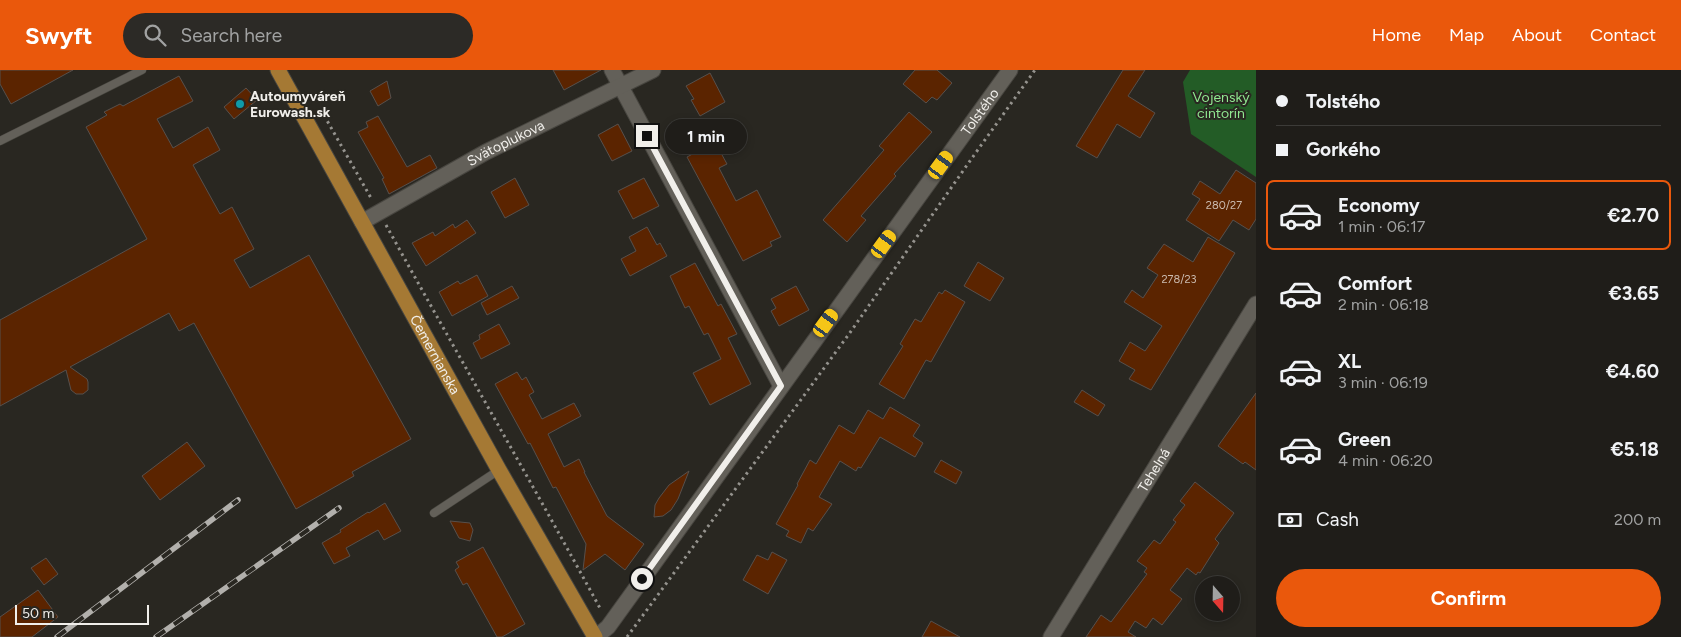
<!DOCTYPE html>
<meta charset="utf-8">
<style>
body{margin:0;font-family:Figtree,sans-serif;background:#2c2a26;color:#f1f3f6;height:100vh;display:flex;flex-direction:column;font-size:19px;white-space:nowrap}
*{box-sizing:border-box;margin:0}
p{font-size:16px;color:#a1a2a2}
.icon{flex:none;width:28px;height:28px;fill:none;stroke:currentColor;stroke-width:2;stroke-linecap:round;stroke-linejoin:round}
.map{position:relative;flex:1;overflow:hidden}
.panel{display:flex;flex-direction:column;background:#1f1d19;width:425px}
.panel>*{flex:none}
.top-card{display:grid;align-content:center;height:110px;padding:0 20px;background:#1f1d19}
.needle{width:32px;rotate:160deg}
.fabs{position:absolute;left:1195px;top:506px;display:grid;gap:10px}
.fabs a{display:grid;place-items:center;width:45px;height:45px;border-radius:50%;background:#1f1d19;box-shadow:0 2px 8px #0003,0 0 0 1px #3c3b38;font-size:25px}
.scale{position:absolute;left:15px;bottom:12px;width:134px;box-sizing:border-box;padding-left:5px;border:2px solid #f1efeb;border-top:0;font-size:14px;line-height:18px;white-space:nowrap;color:#f1efeb;-webkit-text-stroke:4px #292721;paint-order:stroke}
.end{position:absolute;width:22px;height:22px;margin:-11px;border:6px solid #f1efeb;background:#111;box-shadow:0 0 0 2px #111}
.from{border-radius:50%}
.bubble{position:absolute;height:35px;border-radius:18px;background:#1f1d19;box-shadow:0 2px 8px #0003,0 0 0 1px #3c3b38;font-size:16px;font-weight:700;line-height:35px;text-align:center}
.car{position:absolute;width:15px;height:30px;margin:-15px -8px;border-radius:6px;box-shadow:0 0 4px 1px #0007;background:linear-gradient(#f5c518 24%,#345 0 40%,#f5c518 0 76%,#345 0 86%,#f5c518 0)}
.top-card b{display:flex;align-items:center;gap:18px;height:48px;font-size:19px}
.top-card b+b{border-top:1px solid #3c3b38}
.top-card i{width:12px;height:12px;background:#f1f3f6}
ul{padding:0;list-style:none}
li{display:flex;align-items:center;gap:15px;height:70px;margin:0 10px 8px;padding:0 10px;border:2px solid transparent;border-radius:8px}
li div{flex:1}
li b{display:block;font-size:19px}
li em{font-style:normal;font-weight:700}
li.on{border-color:#ea580c}
li>.icon{width:45px;height:45px;stroke-width:1.5}
.pay{display:flex;align-items:center;gap:12px;height:55px;padding:0 20px;font-size:19px}
.pay p{margin-inline-start:auto}
.action{display:flex;gap:10px;margin-top:auto;padding:10px 20px}
.action a{flex:1;height:58px;border-radius:30px;background:#ea580c;color:#fff;font-size:20px;font-weight:700;line-height:58px;text-align:center}
header{display:flex;align-items:center;gap:30px;box-sizing:border-box;height:70px;padding:0 25px;background:#ea580c;color:#fff}
header strong{font-size:24px}
nav{display:flex;gap:28px;margin-inline-start:auto;font-size:18px}
.search{width:350px;height:45px;background:#2c2a26;display:flex;align-items:center;gap:12px;box-sizing:border-box;padding:0 18px;border-radius:28px;color:#a1a2a2;font-size:19px}
main{display:flex;flex:1;min-height:0}
.map>svg:first-child{display:block}
.green{fill:#235c26}
.building{fill:#5b2400;stroke:#57504c}
.lines{fill:none;stroke-linecap:round;stroke-linejoin:round}
.service-casing{stroke:#484640;stroke-width:9}
.minor-casing{stroke:#484640;stroke-width:17}
.primary-casing{stroke:#484640;stroke-width:17}
.path{stroke:#95938e;stroke-width:3;stroke-dasharray:2.5 4;stroke-linecap:butt}
.service{stroke:#636059;stroke-width:8}
.minor{stroke:#636059;stroke-width:15}
.primary{stroke:#a57934;stroke-width:15}
.rail-casing{stroke:#b2b0ac;stroke-width:5.5}
.rail{stroke:#292721;stroke-width:4;stroke-dasharray:11;stroke-linecap:butt}
.route{stroke:#f1efeb;stroke-width:6}
.culture-dot{fill:#0f9aa8;stroke:#292721;stroke-width:2}
.labels{text-anchor:middle;dominant-baseline:central;stroke-width:4;stroke-linejoin:round;paint-order:stroke}
.number-label{font-size:11px;fill:#ccbcb0}
.poi-label{font-size:14px;font-weight:bold;fill:#f1efeb;stroke:#292721;text-anchor:start}
.park-label{font-size:14px;fill:#91e891;stroke:#292721}
.street-label{font-size:14px;fill:#f1efeb;stroke:#292721}
</style>
<header>
<strong>Swyft</strong>
<div class="search"><svg class="icon" aria-label="search" viewBox="0 0 24 24"><circle cx="10" cy="10" r="6"/><path d="M15 15l6 6"/></svg>Search here</div>
<nav><a>Home</a><a>Map</a><a>About</a><a>Contact</a></nav>
</header>
<main>
<div class="map">
<svg width="1256" height="567" viewBox="0 0 1256 567">
<rect width="100%" height="100%" fill="#292721"/>
<path class="green" d="M 1190,0 L 1256,0 L 1256,107 L 1191,64 L 1183,12 Z"/>
<path class="building" d="M 0,0 L 73,0 L 11,34 L 0,14 Z
M 553,0 L 601,0 L 564,20 Z
M 915,0 L 937,0 L 952,13 L 937,30 L 932,27 L 926,33 L 903,14 Z
M 1123,0 L 1145,0 L 1128,26 L 1155,43 L 1140,68 L 1117,54 L 1097,88 L 1076,76 Z
M 710,3 L 725,32 L 700,46 L 691,30 L 694,29 L 686,16 Z
M 179,6 L 193,31 L 157,49 L 173,78 L 208,57 L 220,80 L 193,95 L 220,144 L 232,137 L 254,179 L 234,190 L 250,218 L 309,185 L 411,369 L 352,402 L 354,406 L 296,439 L 194,253 L 179,261 L 169,243 L 70,297 L 87,309 L 88,312 L 88,320 L 83,324 L 76,324 L 71,320 L 66,300 L 0,336 L 0,250 L 147,169 L 86,57 L 107,45 L 104,42 L 120,34 L 123,36 Z
M 387,11 L 391,28 L 378,36 L 370,21 Z
M 246,18 L 257,30 L 234,49 L 224,37 Z
M 909,42 L 932,62 L 894,104 L 896,106 L 861,146 L 866,150 L 847,172 L 823,150 L 884,80 L 879,76 Z
M 378,46 L 407,97 L 430,85 L 437,98 L 389,124 L 382,109 L 384,108 L 358,62 L 368,57 L 366,52 Z
M 618,54 L 632,81 L 612,91 L 598,65 Z
M 715,72 L 727,94 L 719,98 L 736,131 L 757,120 L 781,167 L 770,172 L 772,176 L 743,191 L 687,87 Z
M 1236,100 L 1256,113 L 1256,149 L 1249,160 L 1233,150 L 1219,171 L 1186,150 L 1200,129 L 1192,124 L 1200,111 L 1220,124 Z
M 515,108 L 529,135 L 505,148 L 491,122 Z
M 644,108 L 659,136 L 633,149 L 618,121 Z
M 467,150 L 476,163 L 426,196 L 412,173 L 433,162 L 435,166 L 453,154 L 455,158 Z
M 647,157 L 657,175 L 660,173 L 667,186 L 630,206 L 621,189 L 636,181 L 629,167 Z
M 1208,167 L 1235,183 L 1151,320 L 1129,309 L 1135,300 L 1119,291 L 1130,272 L 1145,281 L 1162,256 L 1124,232 L 1132,220 L 1143,228 L 1158,205 L 1147,198 L 1164,174 L 1193,192 Z
M 978,192 L 1004,208 L 990,231 L 964,216 Z
M 695,193 L 718,236 L 721,234 L 737,264 L 728,268 L 751,314 L 710,335 L 693,303 L 721,289 L 708,263 L 704,265 L 689,236 L 685,238 L 670,206 Z
M 477,205 L 488,226 L 452,246 L 439,222 L 458,211 L 460,214 Z
M 512,216 L 519,228 L 487,245 L 481,233 Z
M 796,216 L 809,240 L 779,256 L 771,241 L 776,238 L 771,229 Z
M 945,220 L 965,232 L 931,292 L 926,290 L 904,329 L 879,314 L 903,276 L 900,274 L 915,249 L 921,252 L 939,222 L 942,224 Z
M 499,254 L 510,274 L 481,289 L 473,273 L 480,269 L 479,265 Z
M 517,302 L 522,310 L 526,307 L 534,322 L 529,325 L 542,349 L 574,333 L 581,346 L 548,364 L 564,397 L 579,389 L 585,402 L 584,402 L 607,446 L 644,474 L 625,500 L 605,484 L 583,500 L 586,474 L 556,417 L 553,418 L 530,373 L 528,374 L 495,314 Z
M 1082,320 L 1105,335 L 1098,346 L 1074,332 Z
M 1256,323 L 1256,400 L 1245,392 L 1243,394 L 1218,376 Z
M 890,337 L 920,355 L 913,366 L 923,373 L 915,387 L 880,367 L 861,398 L 858,397 L 856,401 L 840,391 L 819,427 L 832,434 L 813,461 L 808,458 L 801,473 L 786,466 L 789,461 L 776,454 L 798,415 L 797,414 L 810,390 L 816,394 L 839,355 L 854,364 L 868,340 L 883,349 Z
M 187,372 L 205,396 L 160,430 L 142,406 Z
M 941,390 L 962,402 L 956,414 L 934,402 Z
M 689,401 L 678,429 L 671,440 L 663,446 L 654,447 L 655,435 L 659,428 L 669,415 Z
M 1195,412 L 1234,443 L 1215,469 L 1219,473 L 1200,503 L 1198,502 L 1196,505 L 1187,498 L 1170,520 L 1182,529 L 1162,555 L 1153,548 L 1146,558 L 1135,551 L 1128,562 L 1136,567 L 1086,567 L 1101,545 L 1111,552 L 1147,504 L 1144,502 L 1147,498 L 1137,491 L 1154,470 L 1160,474 L 1176,452 L 1173,450 L 1185,435 L 1180,431 Z
M 385,433 L 401,461 L 384,470 L 378,460 L 346,478 L 350,486 L 334,494 L 322,473 L 341,462 L 340,460 L 368,442 L 369,443 Z
M 450,451 L 470,453 L 473,460 L 470,471 L 459,468 Z
M 483,477 L 525,554 L 502,567 L 497,567 L 467,513 L 463,515 L 455,500 L 459,497 L 456,492 Z
M 772,482 L 787,490 L 768,524 L 743,510 L 757,485 L 768,490 Z
M 46,488 L 58,504 L 44,515 L 31,498 Z
M 38,520 L 58,547 L 32,567 L 0,567 L 0,547 Z
M 931,551 L 960,567 L 922,567 Z"/>
<g class="lines">
<g class="service-casing">
<path id="service" d="M 0,71 L 142,0
M 434,443 L 499,400"/>
</g>
<g class="minor-casing">
<g id="minor">
<path d="M 612,0 L 781,316"/>
<path id="s1" d="M 362,152 L 486,82 L 653,0"/>
<path id="s2" d="M 596,567 L 608,557 L 1010,0"/>
<path id="s3" d="M 1051,567 L 1256,234"/>
</g>
</g>
<g class="primary-casing">
<g id="primary">
<path id="s4" d="M 278,0 L 499,400 L 595,567"/>
</g>
</g>
<path class="path" d="M 321,40 L 371,128
M 386,155 C 457,284 531,411 601,540
M 627,567 L 849,264 L 972,88 L 1035,0"/>
<use href="#service" class="service"/>
<use href="#minor" class="minor"/>
<use href="#primary" class="primary"/>
<g class="rail-casing">
<path id="rail" d="M 57,567 L 238,430
M 156,567 L 339,438"/>
</g>
<use href="#rail" class="rail"/>
</g>
<g class="lines">
<path class="route" d="M 642,509 L 781,316 L 647,66"/>
</g>
<circle class="culture-dot" cx="240" cy="34" r="5"/>
<g class="labels">
<g class="number-label">
<text x="1224" y="135">280/27</text>
<text x="1179" y="209">278/23</text>
</g>
<g class="poi-label">
<text x="250" y="26">Autoumyváreň<tspan x="250" dy="16">Eurowash.sk</tspan></text>
</g>
<g class="park-label">
<text x="1221" y="27">Vojenský<tspan x="1221" dy="16">cintorín</tspan></text>
</g>
<g class="street-label">
<text stroke="none"><textPath href="#s2" startOffset="651">Tolstého</textPath></text>
<text stroke="none"><textPath href="#s1" startOffset="164">Svätoplukova</textPath></text>
<text stroke="none"><textPath href="#s4" startOffset="325">Čemernianska</textPath></text>
<text stroke="none"><textPath href="#s3" startOffset="196">Tehelná</textPath></text>
</g>
</g>
</svg>
<div class="fabs">
<a><svg class="needle" viewBox="-14 -14 28 28"><path d="M0-13l5 13h-10z" fill="#e53935"/><path d="M0 13l5-13h-10z" fill="#a1a2a2"/></svg></a>
</div>
<div class="scale">50 m</div>
<i class="end from" style="left:642px;top:509px"></i>
<i class="end" style="left:647px;top:66px"></i>
<div class="bubble" style="left:665px;top:49px;width:82px">1 min</div>
<i class="car" style="left:941px;top:95px;rotate:36deg"></i>
<i class="car" style="left:884px;top:174px;rotate:36deg"></i>
<i class="car" style="left:826px;top:253px;rotate:36deg"></i>
</div>
<section class="panel">
<div class="top-card">
<b><i class="from"></i>Tolstého</b>
<b><i></i>Gorkého</b>
</div>
<ul>
<li class="on"><svg class="icon" aria-label="car" viewBox="0 0 24 24"><path d="M5 17H2v-5l4-1 3-4h7l3 4 3 1v5h-3M9 17h6M6 11h13"/><circle cx="7" cy="17" r="2"/><circle cx="17" cy="17" r="2"/></svg><div><b>Economy</b><p>1 min · 06:17</p></div><em>€2.70</em></li>
<li><svg class="icon" aria-label="car" viewBox="0 0 24 24"><path d="M5 17H2v-5l4-1 3-4h7l3 4 3 1v5h-3M9 17h6M6 11h13"/><circle cx="7" cy="17" r="2"/><circle cx="17" cy="17" r="2"/></svg><div><b>Comfort</b><p>2 min · 06:18</p></div><em>€3.65</em></li>
<li><svg class="icon" aria-label="car" viewBox="0 0 24 24"><path d="M5 17H2v-5l4-1 3-4h7l3 4 3 1v5h-3M9 17h6M6 11h13"/><circle cx="7" cy="17" r="2"/><circle cx="17" cy="17" r="2"/></svg><div><b>XL</b><p>3 min · 06:19</p></div><em>€4.60</em></li>
<li><svg class="icon" aria-label="car" viewBox="0 0 24 24"><path d="M5 17H2v-5l4-1 3-4h7l3 4 3 1v5h-3M9 17h6M6 11h13"/><circle cx="7" cy="17" r="2"/><circle cx="17" cy="17" r="2"/></svg><div><b>Green</b><p>4 min · 06:20</p></div><em>€5.18</em></li>
</ul>
<div class="pay"><svg class="icon" aria-label="cash" viewBox="0 0 24 24"><path d="M3 7h18v10H3z"/><circle cx="12" cy="12" r="2"/></svg>Cash<p>200 m</p></div>
<div class="action"><a>Confirm</a></div>
</section>
</main>
